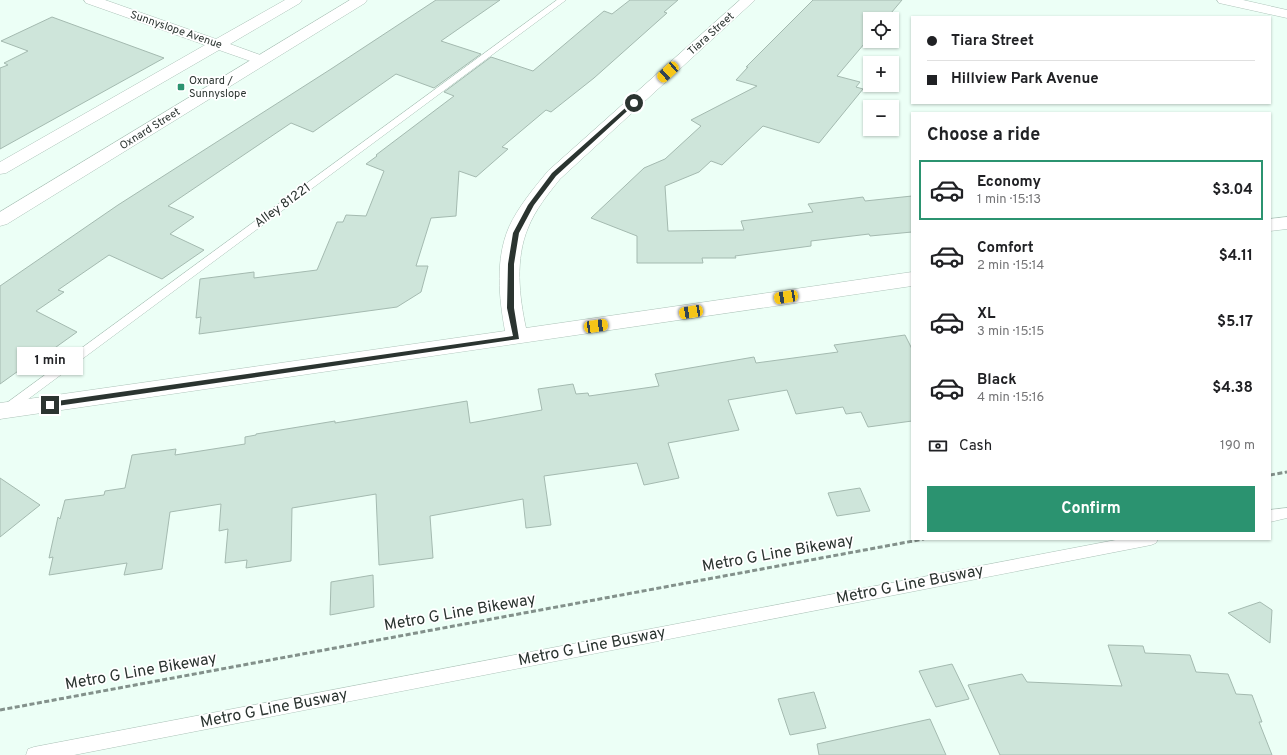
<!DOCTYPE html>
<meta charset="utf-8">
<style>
body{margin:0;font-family:Overpass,sans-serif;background:#f2f2f2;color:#202124;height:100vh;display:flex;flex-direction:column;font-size:15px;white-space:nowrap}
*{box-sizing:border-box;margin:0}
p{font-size:13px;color:#757577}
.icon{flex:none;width:22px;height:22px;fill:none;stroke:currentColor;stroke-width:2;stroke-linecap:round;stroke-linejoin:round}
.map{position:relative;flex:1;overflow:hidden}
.panel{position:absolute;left:911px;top:112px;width:360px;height:428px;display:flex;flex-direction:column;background:#fff;border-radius:0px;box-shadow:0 1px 3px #0004}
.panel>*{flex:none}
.banner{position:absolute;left:911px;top:16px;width:360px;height:88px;border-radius:0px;box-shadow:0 1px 3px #0004;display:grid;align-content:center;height:88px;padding:0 16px;background:#fff}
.fabs{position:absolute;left:863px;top:12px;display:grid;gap:8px}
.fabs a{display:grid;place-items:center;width:36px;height:36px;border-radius:0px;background:#fff;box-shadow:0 1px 3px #0004;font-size:20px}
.end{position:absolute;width:18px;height:18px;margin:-9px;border:5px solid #2b3430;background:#fff;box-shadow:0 0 0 2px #fff}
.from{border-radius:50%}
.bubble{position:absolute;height:28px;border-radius:0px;background:#fff;box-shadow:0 1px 3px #0004;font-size:13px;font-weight:700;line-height:28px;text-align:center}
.car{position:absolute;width:12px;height:24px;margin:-12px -6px;border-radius:5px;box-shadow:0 0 3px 1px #0007;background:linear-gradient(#f5c518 24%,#345 0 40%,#f5c518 0 76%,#345 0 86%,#f5c518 0)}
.banner b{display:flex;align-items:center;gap:14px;height:38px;font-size:15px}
.banner b+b{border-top:1px solid #e0e0e0}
.banner i{width:10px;height:10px;background:#202124}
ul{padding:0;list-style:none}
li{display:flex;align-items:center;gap:12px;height:60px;margin:0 8px 6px;padding:0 8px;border:2px solid transparent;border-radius:0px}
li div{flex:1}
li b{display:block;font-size:15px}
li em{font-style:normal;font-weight:700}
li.on{border-color:#2b9370}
li>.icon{width:36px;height:36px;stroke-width:1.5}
h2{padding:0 16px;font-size:18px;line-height:48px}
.pay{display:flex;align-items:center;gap:10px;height:44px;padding:0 16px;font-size:15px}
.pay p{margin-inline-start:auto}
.button{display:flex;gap:8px;margin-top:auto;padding:8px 16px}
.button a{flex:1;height:46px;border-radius:0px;background:#2b9370;color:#fff;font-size:16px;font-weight:700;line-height:46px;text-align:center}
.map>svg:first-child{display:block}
.building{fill:#cee5da;stroke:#a4bab0}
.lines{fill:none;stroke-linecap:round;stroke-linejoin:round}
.lane-casing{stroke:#adc3b9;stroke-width:1}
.street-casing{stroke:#adc3b9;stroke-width:1}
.secondary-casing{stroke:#adc3b9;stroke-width:1}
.path{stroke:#83918b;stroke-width:3;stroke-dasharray:5 2.5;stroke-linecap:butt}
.lane{fill:#fff;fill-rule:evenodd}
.street{fill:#fff;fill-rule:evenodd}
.secondary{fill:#fff;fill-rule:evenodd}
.route{fill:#2b3430}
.poi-dot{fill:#2b9370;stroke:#fff;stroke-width:1.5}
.labels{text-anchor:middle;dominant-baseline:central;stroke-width:3.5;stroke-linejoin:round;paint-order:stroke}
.far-street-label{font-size:11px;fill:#2b3430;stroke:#fff}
.far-poi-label{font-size:11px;fill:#2b3430;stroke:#fff;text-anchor:start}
.street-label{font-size:13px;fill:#2b3430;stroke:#fff}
.near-street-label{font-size:16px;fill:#2b3430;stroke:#fff}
</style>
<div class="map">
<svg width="1287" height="755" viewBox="0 0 1287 755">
<rect width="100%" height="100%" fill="#ecfff6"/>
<path class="building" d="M 436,0 L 500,0 L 441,41 L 481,54 L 434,88 L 396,74 L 313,132 L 291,123 L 168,206 L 194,217 L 170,234 L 204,250 L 162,279 L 109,255 L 58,290 L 64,292 L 36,311 L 77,332 L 31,365 L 28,364 L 0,384 L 0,286 L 118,205 L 331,69 Z
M 630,0 L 678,0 L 664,12 L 667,13 L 594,78 L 551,112 L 546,110 L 502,147 L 508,149 L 476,177 L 459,171 L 456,216 L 431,218 L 416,266 L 428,266 L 421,292 L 397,307 L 199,334 L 201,317 L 196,318 L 200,279 L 254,272 L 254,278 L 317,270 L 337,222 L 343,222 L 346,215 L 366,216 L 384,171 L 366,164 L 377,156 L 376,155 L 454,96 L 444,92 L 491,57 L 533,71 L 604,11 L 612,14 Z
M 813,0 L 902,0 L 886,19 L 870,19 L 870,37 L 837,76 L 860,82 L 856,87 L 863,89 L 819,143 L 763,126 L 722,165 L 711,161 L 699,172 L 665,186 L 668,231 L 744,230 L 741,221 L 813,212 L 808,204 L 863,197 L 865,201 L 912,196 L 912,232 L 870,236 L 869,234 L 811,241 L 811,246 L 735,256 L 736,258 L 702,258 L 703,263 L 637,263 L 637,236 L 591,218 L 644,168 L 665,159 L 701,126 L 691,120 L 757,86 L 736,80 L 748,67 L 746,67 Z
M 52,17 L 164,58 L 0,149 L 0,68 L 8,65 L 4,63 L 28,51 L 1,41 Z
M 905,335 L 912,349 L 912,421 L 868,427 L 861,412 L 846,414 L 843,407 L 796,414 L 787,390 L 728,400 L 739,430 L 668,443 L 679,478 L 644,485 L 637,463 L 544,476 L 551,525 L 526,528 L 523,499 L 430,516 L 433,558 L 379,565 L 376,494 L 292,508 L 291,561 L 246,568 L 247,560 L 225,563 L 228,529 L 219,531 L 221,504 L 170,512 L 162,569 L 124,575 L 127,563 L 49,575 L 53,557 L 49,558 L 58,517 L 60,519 L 65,500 L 104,495 L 105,491 L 125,488 L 132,455 L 176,449 L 175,455 L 245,444 L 245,437 L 256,435 L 256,434 L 335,421 L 335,423 L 467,401 L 470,423 L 542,410 L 538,389 L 573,384 L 576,394 L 588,393 L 589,396 L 659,386 L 655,374 L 754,357 L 756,363 L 838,352 L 834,345 Z
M 0,478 L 40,505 L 0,537 Z
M 860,488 L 870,511 L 837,516 L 828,493 Z
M 373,575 L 374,607 L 330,615 L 331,582 Z
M 1260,602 L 1272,610 L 1270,643 L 1228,613 Z
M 1108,645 L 1143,646 L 1145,653 L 1190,655 L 1196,672 L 1228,674 L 1236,694 L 1252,695 L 1262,722 L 1259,722 L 1272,755 L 1000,755 L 968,685 L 1022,674 L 1027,682 L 1122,686 Z
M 952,664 L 969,699 L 936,707 L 919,671 Z
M 814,692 L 826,728 L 790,735 L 778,699 Z
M 930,719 L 946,755 L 819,755 L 817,744 Z"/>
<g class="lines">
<g class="lane-casing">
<path id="lane" d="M 557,0 L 566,0 L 4,417 L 0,419 L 0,408 Z
M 1287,508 L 1287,518 L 1270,522 L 1270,510 Z
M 1121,539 L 1158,539 L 1156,543 L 1151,545 L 74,755 L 26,755 L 28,749 L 34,747 Z"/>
</g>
<g class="street-casing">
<path id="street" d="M 84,0 L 105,0 L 216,39 L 285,0 L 302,0 L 300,3 L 230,44 L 266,57 L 269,60 L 266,63 L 261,65 L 256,63 L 219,50 L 6,173 L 0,174 L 0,162 L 205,45 L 86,3 Z
M 740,0 L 755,0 L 560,179 C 548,194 535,210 528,228 C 515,259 519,296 526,328 L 912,272 L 912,286 L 0,419 L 0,403 L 505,331 C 499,298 495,259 509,227 C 518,207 534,188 548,171 Z
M 1217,0 L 1243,0 L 1287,10 L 1287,18 L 1219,3 Z
M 1287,217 L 1287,229 L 1270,231 L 1270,219 Z"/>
</g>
<g class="secondary-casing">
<path id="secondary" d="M 350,0 L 367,0 L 365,3 L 7,224 L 0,226 L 0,212 Z"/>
</g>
<path class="path" d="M 1270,475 L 1287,472
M 0,710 L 924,539"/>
<use href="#lane" class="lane"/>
<use href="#street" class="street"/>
<use href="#secondary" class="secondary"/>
</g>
<path class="route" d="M 632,102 L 636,103 L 556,176 L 534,205 L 519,233 L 514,264 L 514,308 L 519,339 L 50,407 L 47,405 L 50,402 L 513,336 L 507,308 L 508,264 L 513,233 L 528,205 L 552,173 Z"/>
<rect class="poi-dot" x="177" y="83" width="8" height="8" rx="2"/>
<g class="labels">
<g class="far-street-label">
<text transform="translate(176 30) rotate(19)">Sunnyslope Avenue</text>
<text transform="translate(711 34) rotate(-42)">Tiara Street</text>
<text transform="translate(150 129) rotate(-32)">Oxnard Street</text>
</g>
<g class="far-poi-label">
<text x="189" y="81">Oxnard /<tspan x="189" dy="13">Sunnyslope</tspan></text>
</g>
<g class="street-label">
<text transform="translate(283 206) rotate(-36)">Alley 81221</text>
</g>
<g class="near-street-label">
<text transform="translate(778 554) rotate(-10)">Metro G Line Bikeway</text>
<text transform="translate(910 585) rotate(-11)">Metro G Line Busway</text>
<text transform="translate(460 613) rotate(-10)">Metro G Line Bikeway</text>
<text transform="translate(592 647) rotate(-11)">Metro G Line Busway</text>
<text transform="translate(141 672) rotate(-10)">Metro G Line Bikeway</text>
<text transform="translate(274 709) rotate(-11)">Metro G Line Busway</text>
</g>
</g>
</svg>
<div class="fabs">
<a><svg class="icon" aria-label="locate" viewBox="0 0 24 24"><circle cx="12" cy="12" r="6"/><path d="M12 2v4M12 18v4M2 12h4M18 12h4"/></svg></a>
<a>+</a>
<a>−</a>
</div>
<i class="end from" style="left:634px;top:103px"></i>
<i class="end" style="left:50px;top:405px"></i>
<div class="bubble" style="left:17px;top:347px;width:66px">1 min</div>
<i class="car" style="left:668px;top:72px;rotate:228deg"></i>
<i class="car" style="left:786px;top:297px;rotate:261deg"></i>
<i class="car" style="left:691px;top:312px;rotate:261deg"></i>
<i class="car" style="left:596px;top:326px;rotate:82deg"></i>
<div class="banner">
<b><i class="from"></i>Tiara Street</b>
<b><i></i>Hillview Park Avenue</b>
</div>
<section class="panel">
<h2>Choose a ride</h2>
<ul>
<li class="on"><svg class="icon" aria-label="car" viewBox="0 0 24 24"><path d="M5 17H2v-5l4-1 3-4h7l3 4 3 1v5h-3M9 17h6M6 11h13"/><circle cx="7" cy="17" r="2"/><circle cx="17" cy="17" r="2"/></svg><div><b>Economy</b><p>1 min · 15:13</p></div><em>$3.04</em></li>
<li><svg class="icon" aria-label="car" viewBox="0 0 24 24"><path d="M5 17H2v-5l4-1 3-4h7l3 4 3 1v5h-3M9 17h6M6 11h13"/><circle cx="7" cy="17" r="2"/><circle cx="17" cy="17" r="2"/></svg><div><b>Comfort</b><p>2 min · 15:14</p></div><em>$4.11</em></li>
<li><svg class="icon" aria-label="car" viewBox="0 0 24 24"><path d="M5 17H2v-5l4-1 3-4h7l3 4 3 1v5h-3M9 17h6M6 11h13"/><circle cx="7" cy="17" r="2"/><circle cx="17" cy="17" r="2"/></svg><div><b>XL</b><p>3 min · 15:15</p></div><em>$5.17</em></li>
<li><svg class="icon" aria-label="car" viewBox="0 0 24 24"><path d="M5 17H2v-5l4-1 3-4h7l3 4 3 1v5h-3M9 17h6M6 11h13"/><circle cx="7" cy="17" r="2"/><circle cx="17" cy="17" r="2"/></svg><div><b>Black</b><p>4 min · 15:16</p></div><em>$4.38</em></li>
</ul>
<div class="pay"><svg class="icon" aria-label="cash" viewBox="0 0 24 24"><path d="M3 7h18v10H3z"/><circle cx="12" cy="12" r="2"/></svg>Cash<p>190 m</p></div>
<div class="button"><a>Confirm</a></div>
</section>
</div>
